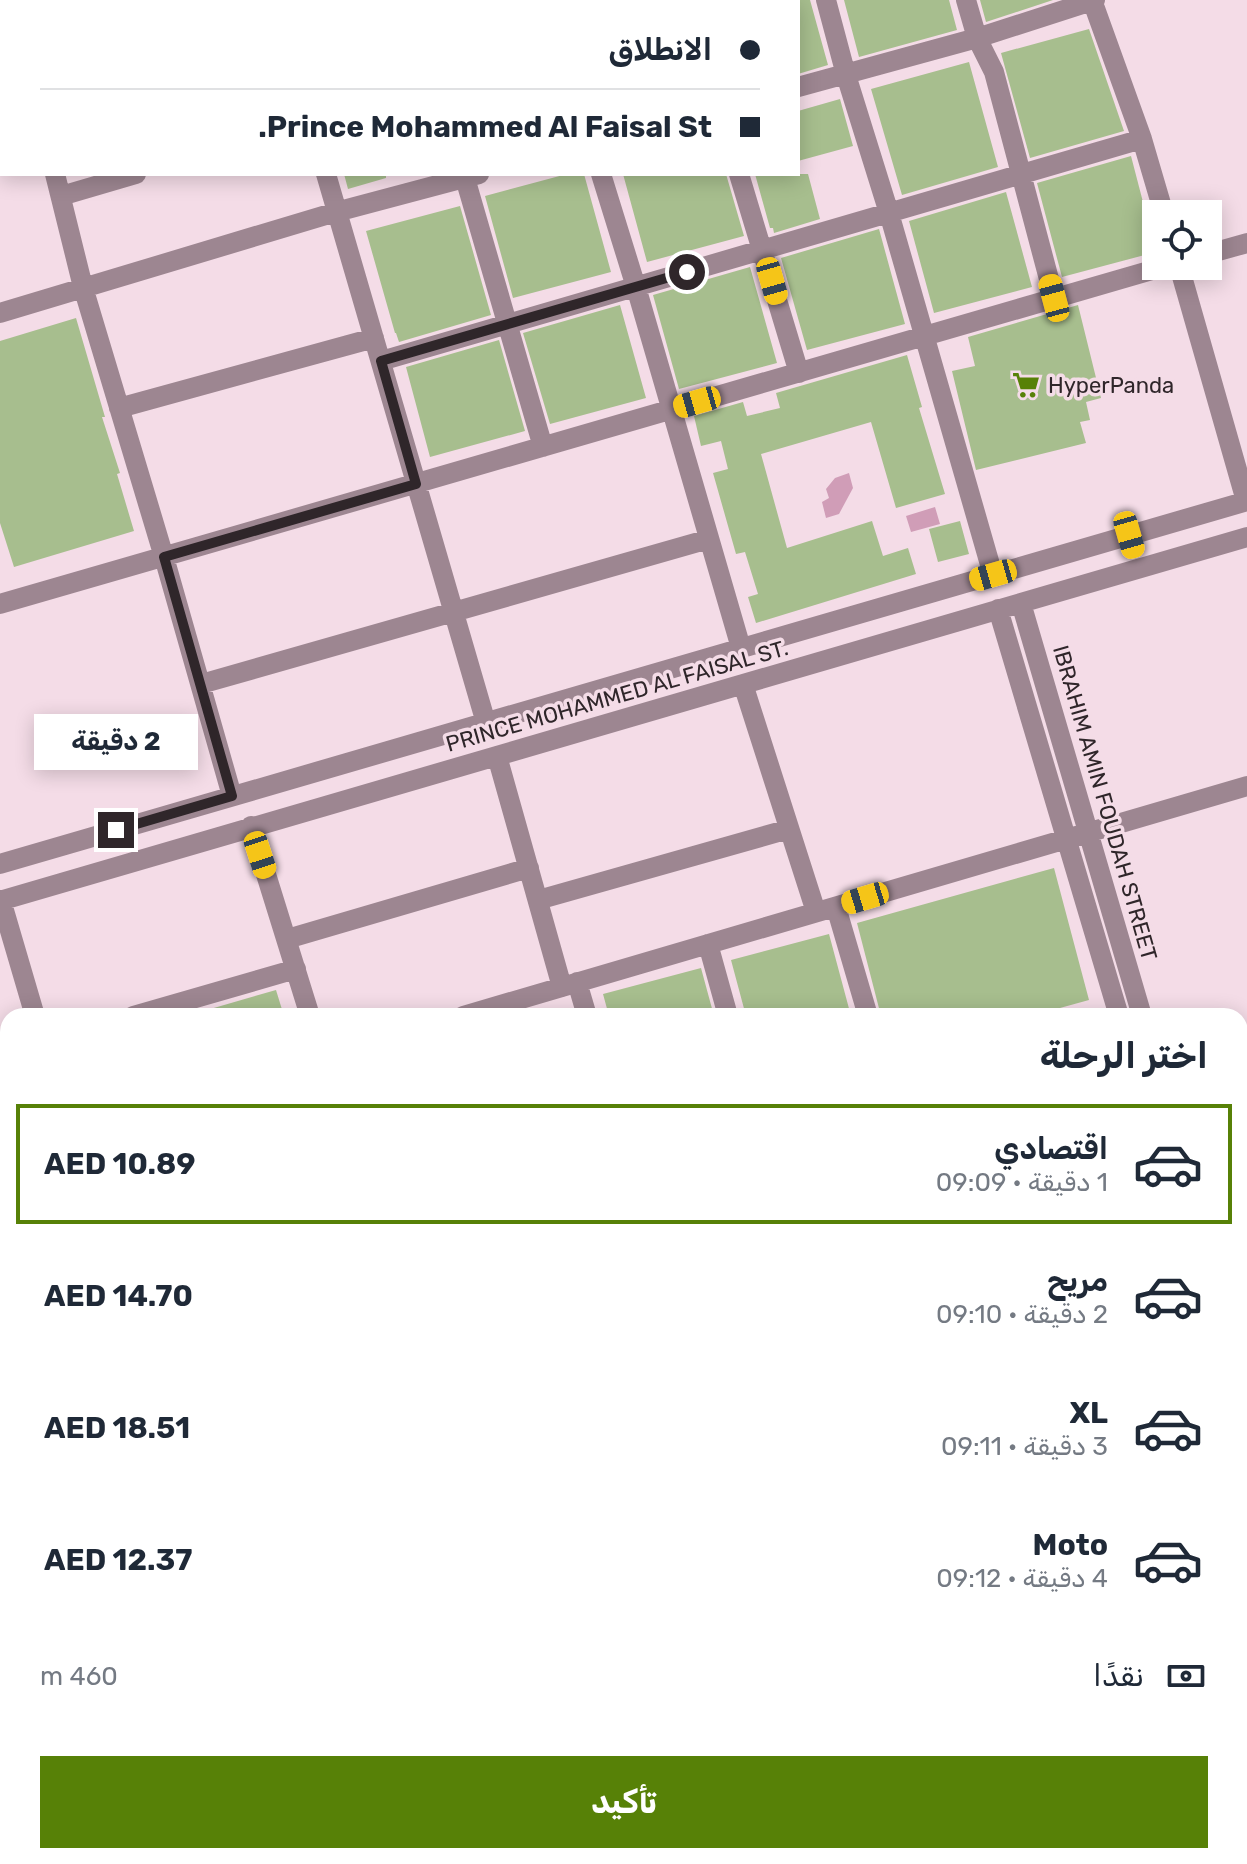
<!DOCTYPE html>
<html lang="ar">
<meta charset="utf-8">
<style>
body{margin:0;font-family:Rubik,Cairo,sans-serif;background:#f2f2f3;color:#1f2937;direction:rtl;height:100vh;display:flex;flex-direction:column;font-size:30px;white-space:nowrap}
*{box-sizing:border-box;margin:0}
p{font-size:26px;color:#747a83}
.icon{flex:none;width:44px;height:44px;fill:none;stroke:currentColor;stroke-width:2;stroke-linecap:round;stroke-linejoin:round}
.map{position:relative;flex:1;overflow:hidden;direction:ltr}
.panel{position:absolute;left:0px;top:1008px;width:1248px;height:856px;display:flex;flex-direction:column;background:#fff;border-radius:24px 24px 0 0;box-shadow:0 4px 20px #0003;direction:rtl}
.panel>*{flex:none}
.top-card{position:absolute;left:0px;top:0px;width:800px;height:176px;box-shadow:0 4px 20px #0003;direction:rtl;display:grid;align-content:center;height:176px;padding:0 40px;background:#fff}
.buttons{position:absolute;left:1142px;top:200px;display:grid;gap:16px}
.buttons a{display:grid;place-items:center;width:80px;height:80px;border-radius:0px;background:#fff;box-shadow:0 4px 20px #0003;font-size:40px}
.end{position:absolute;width:36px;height:36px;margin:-18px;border:10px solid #2f262a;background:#fff;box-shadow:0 0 0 4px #fff}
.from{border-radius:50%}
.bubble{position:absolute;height:56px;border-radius:0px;background:#fff;box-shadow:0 4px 20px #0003;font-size:26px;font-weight:700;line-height:56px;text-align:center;direction:rtl}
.car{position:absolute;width:24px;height:48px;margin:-24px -12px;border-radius:10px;box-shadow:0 0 6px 2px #0007;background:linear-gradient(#f5c518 24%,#345 0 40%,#f5c518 0 76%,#345 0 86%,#f5c518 0)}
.top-card b{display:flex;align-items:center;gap:28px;height:76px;font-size:30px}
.top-card b+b{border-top:2px solid #e0e1e3}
.top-card i{width:20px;height:20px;background:#1f2937}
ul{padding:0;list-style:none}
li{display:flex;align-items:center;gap:24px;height:120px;margin:0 16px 12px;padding:0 24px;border:4px solid transparent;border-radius:0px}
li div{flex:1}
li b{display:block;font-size:30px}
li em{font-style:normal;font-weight:700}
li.current{border-color:#578107}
li>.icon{width:72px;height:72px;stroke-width:1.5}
h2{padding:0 40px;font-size:36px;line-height:96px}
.pay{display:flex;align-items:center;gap:20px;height:88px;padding:0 40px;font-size:30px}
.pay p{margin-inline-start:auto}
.cta{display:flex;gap:16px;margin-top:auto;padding:16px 40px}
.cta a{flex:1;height:92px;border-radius:0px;background:#578107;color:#fff;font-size:32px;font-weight:700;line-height:92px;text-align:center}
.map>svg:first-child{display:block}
.water{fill:#d09db7}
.building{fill:#a7be8e}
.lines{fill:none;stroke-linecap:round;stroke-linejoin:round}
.minor{stroke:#9d8691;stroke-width:20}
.route{stroke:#2f262a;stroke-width:10}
.labels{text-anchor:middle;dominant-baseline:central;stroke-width:7;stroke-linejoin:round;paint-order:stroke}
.poi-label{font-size:22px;fill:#2f262a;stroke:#f4dce7;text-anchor:start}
.street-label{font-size:22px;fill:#2f262a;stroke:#f4dce7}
</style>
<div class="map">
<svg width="1247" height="1864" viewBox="0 0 1247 1864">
<rect width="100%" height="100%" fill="#f4dce7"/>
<path class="water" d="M 849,473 L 853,488 L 839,514 L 826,518 L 822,502 L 829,498 L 826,489 L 835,478 Z
M 935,507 L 940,524 L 911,532 L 906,516 Z"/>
<path class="building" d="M 798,0 L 810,0 L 828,65 L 798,74 Z
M 844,0 L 949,0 L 957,30 L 859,57 Z
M 980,0 L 1053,0 L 986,22 Z
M 1089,29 L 1124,131 L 1030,158 L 1001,53 Z
M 969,62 L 998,167 L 902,195 L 871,89 Z
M 840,99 L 853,146 L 798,161 L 798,111 Z
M 1131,156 L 1156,252 L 1062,277 L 1037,183 Z
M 344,174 L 386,174 L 386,178 L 348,189 Z
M 567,174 L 584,174 L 611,272 L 513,298 L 485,196 Z
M 623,174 L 726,174 L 744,236 L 647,262 Z
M 755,174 L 808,174 L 820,219 L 774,233 L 773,228 L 770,228 Z
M 1006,192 L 1032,287 L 934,313 L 909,221 Z
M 460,206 L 491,315 L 399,342 L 396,333 L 395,333 L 366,231 Z
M 879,229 L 905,324 L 807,350 L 781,258 Z
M 750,267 L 777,363 L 679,389 L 653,295 Z
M 620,305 L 646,398 L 550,424 L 523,333 Z
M 1078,305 L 1101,398 L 1086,402 L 1090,420 L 1080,422 L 1086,443 L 976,470 L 952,371 L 975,366 L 968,337 Z
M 76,318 L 105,417 L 102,417 L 120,473 L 117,474 L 134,531 L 14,567 L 0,523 L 0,341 Z
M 499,340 L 525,431 L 430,457 L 406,367 Z
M 907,355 L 922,407 L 919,408 L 945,494 L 896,508 L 871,422 L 761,454 L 787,548 L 872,521 L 883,556 L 908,548 L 916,574 L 756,623 L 748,597 L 758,594 L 745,552 L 736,554 L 713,473 L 728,469 L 721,441 L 701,446 L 694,416 L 743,402 L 747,416 L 780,408 L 776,393 Z
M 960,521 L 969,554 L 938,562 L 929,529 Z
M 1054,868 L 1089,1000 L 1031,1016 L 881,1016 L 857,923 Z
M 829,934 L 851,1016 L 746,1016 L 731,960 Z
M 701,968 L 714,1016 L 609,1016 L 603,994 Z
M 276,990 L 284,1016 L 201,1016 L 200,1012 Z"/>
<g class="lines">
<path class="minor" d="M 5,0 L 6,2
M 276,0 L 277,2
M 551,0 L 552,2
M 685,0 L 686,2
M 826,0 L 846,75 L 889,213 L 993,575
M 966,0 L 977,38 L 994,72 L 1054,298
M 1092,0 L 1142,139 L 1164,214
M 176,2 L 183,0
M 629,2 L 636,0
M 0,52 L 2,52
M 798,87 L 977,38 L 1095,0
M 55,174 L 83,287 L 164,557 L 232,796
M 326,174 L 486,723
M 601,174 L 636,287 L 741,648
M 739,174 L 799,373
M 465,178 L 543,447
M 61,196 L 136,174
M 1208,254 L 1247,243
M 1179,266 L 1246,501
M 0,313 L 336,212 L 479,174
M 381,361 L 1142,139
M 119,408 L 374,338
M 1021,603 L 1142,1016
M 0,604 L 1166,266
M 998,609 L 1119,1016
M 201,684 L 709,539
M 743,684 L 816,912
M 497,756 L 562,987
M 251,826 L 310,1016
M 0,864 L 1247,501
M 1,900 L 35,1016
M 538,900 L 789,829
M 0,901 L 1247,537
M 836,907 L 868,1016
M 287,939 L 529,868
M 708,944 L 728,1016
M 577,982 L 587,1016
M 133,1016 L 296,969
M 463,1016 L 1247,786
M 1240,1083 L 1247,1081
M 0,1152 L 8,1149
M 0,1333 L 8,1361
M 1240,1350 L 1247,1374
M 1240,1422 L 1247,1445
M 0,1451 L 8,1449
M 0,1581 L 8,1579
M 1240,1636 L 1247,1634
M 0,1725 L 8,1722
M 0,1806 L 8,1834
M 15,1856 L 17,1864
M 126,1856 L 128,1864
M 285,1856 L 287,1864
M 413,1856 L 416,1864
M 553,1856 L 555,1864
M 692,1856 L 694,1864
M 830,1856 L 832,1864
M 968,1856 L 970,1864
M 1106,1856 L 1109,1864
M 461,1864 L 488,1856"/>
</g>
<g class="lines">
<path class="route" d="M 116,830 L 232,796 L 164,557 L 416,484 L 381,361 L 687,272"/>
</g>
<defs>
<g id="supermarket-bare" transform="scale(2.16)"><path d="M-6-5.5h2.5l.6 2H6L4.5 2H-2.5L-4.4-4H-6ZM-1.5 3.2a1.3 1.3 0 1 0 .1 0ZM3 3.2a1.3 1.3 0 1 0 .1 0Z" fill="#578107" stroke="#f4dce7" stroke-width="2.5" paint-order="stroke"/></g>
</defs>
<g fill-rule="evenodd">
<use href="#supermarket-bare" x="1026" y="385"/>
</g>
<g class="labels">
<g class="poi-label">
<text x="1048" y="385">HyperPanda</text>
</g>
<g class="street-label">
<text transform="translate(617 696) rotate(-16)">PRINCE MOHAMMED AL FAISAL ST.</text>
<text transform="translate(1105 803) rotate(74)">IBRAHIM AMIN FOUDAH STREET</text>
</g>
</g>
</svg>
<div class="buttons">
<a><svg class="icon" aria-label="locate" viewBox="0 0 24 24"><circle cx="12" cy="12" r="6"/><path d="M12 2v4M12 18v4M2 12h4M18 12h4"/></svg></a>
</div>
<i class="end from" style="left:687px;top:272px"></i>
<i class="end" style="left:116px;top:830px"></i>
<div class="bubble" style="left:34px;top:714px;width:164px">2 دقيقة</div>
<i class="car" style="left:772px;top:281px;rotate:164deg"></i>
<i class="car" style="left:1054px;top:298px;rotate:345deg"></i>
<i class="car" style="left:697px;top:402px;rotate:254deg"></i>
<i class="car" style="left:1129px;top:535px;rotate:164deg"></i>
<i class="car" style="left:993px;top:575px;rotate:254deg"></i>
<i class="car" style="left:260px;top:855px;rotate:162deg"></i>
<i class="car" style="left:865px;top:898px;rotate:253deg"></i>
<div class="top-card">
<b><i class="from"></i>الانطلاق</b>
<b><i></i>Prince Mohammed Al Faisal St.</b>
</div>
<section class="panel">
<h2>اختر الرحلة</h2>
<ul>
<li class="current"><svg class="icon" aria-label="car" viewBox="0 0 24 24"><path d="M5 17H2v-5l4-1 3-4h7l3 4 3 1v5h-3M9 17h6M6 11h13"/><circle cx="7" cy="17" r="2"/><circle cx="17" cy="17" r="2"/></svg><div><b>اقتصادي</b><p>1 دقيقة · 09:09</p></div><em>AED 10.89</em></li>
<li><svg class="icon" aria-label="car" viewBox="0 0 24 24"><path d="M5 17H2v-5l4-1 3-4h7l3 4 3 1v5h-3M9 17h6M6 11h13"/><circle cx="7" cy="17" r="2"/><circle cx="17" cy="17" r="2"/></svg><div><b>مريح</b><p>2 دقيقة · 09:10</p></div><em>AED 14.70</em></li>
<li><svg class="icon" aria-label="car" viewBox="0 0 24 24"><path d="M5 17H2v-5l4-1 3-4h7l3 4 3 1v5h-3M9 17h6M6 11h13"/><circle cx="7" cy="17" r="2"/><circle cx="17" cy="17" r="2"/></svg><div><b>XL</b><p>3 دقيقة · 09:11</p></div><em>AED 18.51</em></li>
<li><svg class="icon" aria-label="car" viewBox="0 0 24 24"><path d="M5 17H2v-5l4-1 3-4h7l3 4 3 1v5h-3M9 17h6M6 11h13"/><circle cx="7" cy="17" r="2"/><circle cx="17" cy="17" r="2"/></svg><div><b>Moto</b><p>4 دقيقة · 09:12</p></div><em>AED 12.37</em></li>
</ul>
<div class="pay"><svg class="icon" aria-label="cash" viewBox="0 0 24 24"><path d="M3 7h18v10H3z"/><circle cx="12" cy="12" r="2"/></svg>نقدًا<p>460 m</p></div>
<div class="cta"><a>تأكيد</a></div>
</section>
</div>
